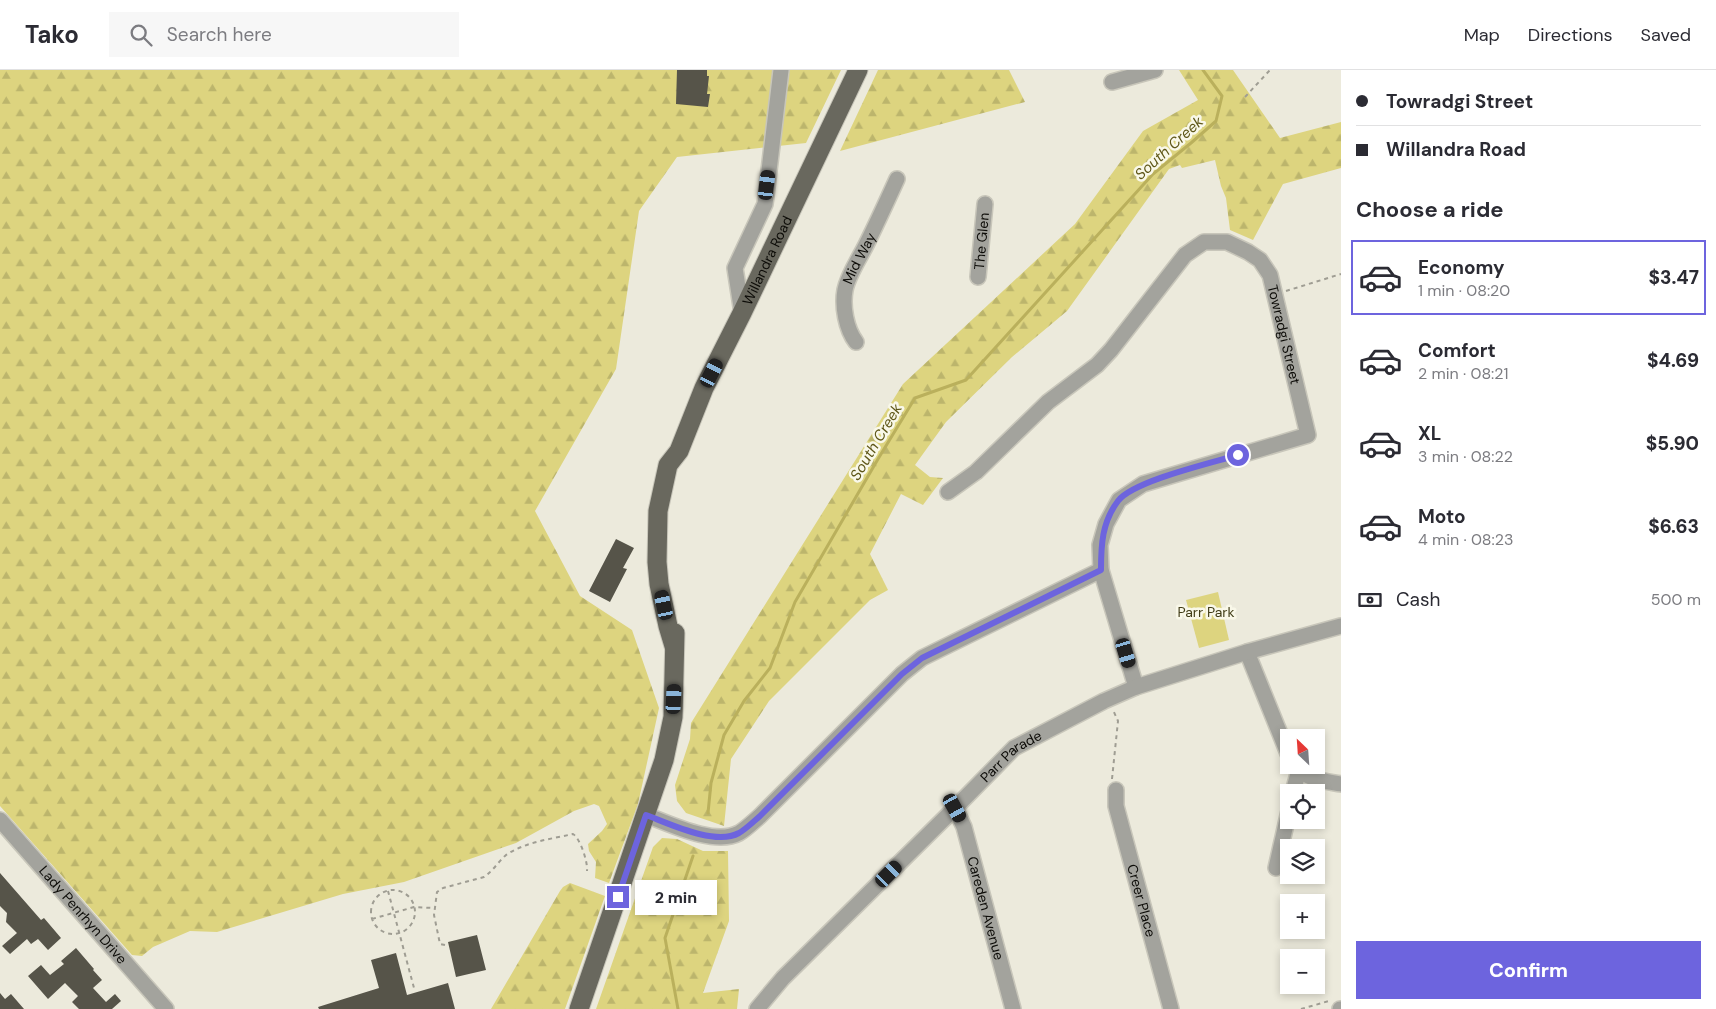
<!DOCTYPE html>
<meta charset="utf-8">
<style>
body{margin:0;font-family:"DM Sans",sans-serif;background:#f7f7f7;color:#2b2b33;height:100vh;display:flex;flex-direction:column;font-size:19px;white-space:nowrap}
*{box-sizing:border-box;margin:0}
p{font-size:16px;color:#7c7c81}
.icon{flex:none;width:28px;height:28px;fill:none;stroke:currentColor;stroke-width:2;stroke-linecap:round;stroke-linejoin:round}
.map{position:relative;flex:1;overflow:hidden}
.side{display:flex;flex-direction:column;background:#fff;width:375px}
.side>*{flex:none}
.top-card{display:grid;align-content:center;height:110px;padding:0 15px;background:#fff}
.needle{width:32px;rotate:335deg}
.buttons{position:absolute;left:1280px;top:659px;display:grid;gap:10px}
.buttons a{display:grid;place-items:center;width:45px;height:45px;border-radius:0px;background:#fff;box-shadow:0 2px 8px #0003;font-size:25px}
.end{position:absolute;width:22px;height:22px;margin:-11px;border:6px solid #6d64de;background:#fff;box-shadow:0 0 0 2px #fff}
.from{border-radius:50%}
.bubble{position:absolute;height:35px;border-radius:0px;background:#fff;box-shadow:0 2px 8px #0003;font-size:16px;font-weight:800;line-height:35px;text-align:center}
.car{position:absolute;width:15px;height:30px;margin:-15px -8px;border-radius:6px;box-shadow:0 0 4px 1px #0007;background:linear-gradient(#222 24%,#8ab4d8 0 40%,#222 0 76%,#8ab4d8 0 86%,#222 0)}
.top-card b{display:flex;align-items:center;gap:18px;height:48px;font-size:19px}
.top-card b+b{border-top:1px solid #e1e1e2}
.top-card i{width:12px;height:12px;background:#2b2b33}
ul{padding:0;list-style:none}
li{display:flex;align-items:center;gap:15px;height:75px;margin:0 10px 8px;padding:0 5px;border:2px solid transparent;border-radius:0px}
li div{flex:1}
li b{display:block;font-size:19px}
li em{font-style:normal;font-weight:800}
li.selected{border-color:#6d64de}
li>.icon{width:45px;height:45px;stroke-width:1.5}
h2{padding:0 15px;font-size:22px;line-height:60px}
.pay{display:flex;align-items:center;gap:12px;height:55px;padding:0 15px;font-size:19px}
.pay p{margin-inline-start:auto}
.button{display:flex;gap:10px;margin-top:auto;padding:10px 15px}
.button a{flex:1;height:58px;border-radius:0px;background:#6d64de;color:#fff;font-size:20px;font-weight:800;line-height:58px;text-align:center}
header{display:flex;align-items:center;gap:30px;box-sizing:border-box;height:70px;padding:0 25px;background:#fff;border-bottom:1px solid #e1e1e2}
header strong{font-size:24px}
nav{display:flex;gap:28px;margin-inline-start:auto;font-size:18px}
.search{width:350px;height:45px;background:#f7f7f7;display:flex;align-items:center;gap:12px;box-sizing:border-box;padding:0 18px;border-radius:0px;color:#7c7c81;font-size:19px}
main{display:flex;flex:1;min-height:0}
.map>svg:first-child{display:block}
.forest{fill:url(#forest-firs)}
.green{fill:#ddd47f}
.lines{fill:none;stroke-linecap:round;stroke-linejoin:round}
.stream{stroke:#bab05c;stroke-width:3}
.building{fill:#565449}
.minor-casing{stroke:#c8c6ba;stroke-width:18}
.major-casing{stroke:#c8c6ba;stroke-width:21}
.path{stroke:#9f9d93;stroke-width:2;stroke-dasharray:4 4;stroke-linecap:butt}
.minor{stroke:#a3a39d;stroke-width:15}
.major{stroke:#69685e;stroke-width:19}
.route{stroke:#6d64de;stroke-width:6}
.labels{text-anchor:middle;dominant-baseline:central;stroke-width:5;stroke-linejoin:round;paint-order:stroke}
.street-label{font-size:14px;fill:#0d0c08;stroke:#f9f8e9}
.park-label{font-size:14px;fill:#423e19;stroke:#f9f8e9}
.water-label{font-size:15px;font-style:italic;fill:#5e5617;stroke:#f9f8e9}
</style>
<header>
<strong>Tako</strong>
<div class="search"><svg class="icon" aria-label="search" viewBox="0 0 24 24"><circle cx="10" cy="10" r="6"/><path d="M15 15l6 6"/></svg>Search here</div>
<nav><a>Map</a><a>Directions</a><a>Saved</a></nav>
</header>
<main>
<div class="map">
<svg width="1341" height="939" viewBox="0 0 1341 939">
<defs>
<pattern id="forest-firs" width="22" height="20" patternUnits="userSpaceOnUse" patternTransform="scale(1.25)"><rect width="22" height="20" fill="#ddd47f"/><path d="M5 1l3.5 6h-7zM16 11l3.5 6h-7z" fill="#bcb56c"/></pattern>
</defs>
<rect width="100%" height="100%" fill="#eceadc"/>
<path class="forest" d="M 0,0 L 841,0 L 806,73 L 677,87 L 639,141 L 616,299 L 535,441 L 580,526 L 632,560 L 659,638 L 638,734 L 609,813 L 595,808 L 596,792 L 589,781 L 588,774 L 602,761 L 607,754 L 599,736 L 594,734 L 574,741 L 516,773 L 404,812 L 343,824 L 217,862 L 190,861 L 153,877 L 142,886 L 132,885 L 0,736 Z
M 878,0 L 1009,0 L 1025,32 L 840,81 Z
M 1179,0 L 1233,0 L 1280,68 L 1341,52 L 1341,98 L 1283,114 L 1253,170 L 1230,160 L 1226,128 L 1221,116 L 1215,90 L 1182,98 L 1180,95 L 1169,99 L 1067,241 L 1012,287 L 946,352 L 915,395 L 930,407 L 943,408 L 923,435 L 901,424 L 870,484 L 888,520 L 870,530 L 769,631 L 731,689 L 724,756 L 686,743 L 677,731 L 675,715 L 690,669 L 691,653 L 903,314 L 1075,154 L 1143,61 L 1198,30 Z
M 662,768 L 677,769 L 703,781 L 728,781 L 729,851 L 703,923 L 739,919 L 737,939 L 596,939 L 653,777 Z
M 570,813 L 605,826 L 565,939 L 491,939 L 560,821 L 563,817 Z"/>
<path class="green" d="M 1218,522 L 1229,570 L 1199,578 L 1186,530 Z"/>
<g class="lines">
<path class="stream" d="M 708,743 L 711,713 L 724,665 L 744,631 L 770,598 L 795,532 L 878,389 L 915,328 L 966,310 L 1153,104 L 1191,73 L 1216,51 L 1222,26 L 1203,0
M 678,939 L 665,868 L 693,786"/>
</g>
<path class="building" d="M 677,0 L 707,0 L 707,6 L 709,6 L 707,24 L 710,24 L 708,37 L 676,34 Z
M 616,469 L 634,478 L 623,498 L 627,499 L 610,532 L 589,521 Z
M 0,803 L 41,850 L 44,848 L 61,868 L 48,880 L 38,869 L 31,874 L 27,869 L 10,884 L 2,876 L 17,863 L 6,852 L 7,843 L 0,836 Z
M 477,865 L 486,900 L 456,907 L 448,872 Z
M 76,878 L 94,899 L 93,900 L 102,910 L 93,918 L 106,932 L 115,924 L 121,931 L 112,939 L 79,939 L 72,932 L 78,926 L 65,913 L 48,929 L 28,906 L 41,895 L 50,905 L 64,894 L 61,891 Z
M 396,883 L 407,925 L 448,913 L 455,939 L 319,939 L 318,937 L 379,918 L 371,890 Z
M 0,923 L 5,929 L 11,924 L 24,939 L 0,939 Z"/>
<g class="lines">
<g class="minor-casing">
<g id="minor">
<path d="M 1112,12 L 1155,0"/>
<path id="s1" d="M 978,207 L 985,134"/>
<path d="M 742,243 L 735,198 L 765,134 L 781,0"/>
<path id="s2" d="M 856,272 C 846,259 842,236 845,220 C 848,205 859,189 866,175 C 877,153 887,131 897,109"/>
<path id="s3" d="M 948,422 L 976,402 L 1048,332 L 1097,295 L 1111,280 L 1185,185 L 1204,172 L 1227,172 L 1248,182 L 1260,190 L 1270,205 L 1308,365 L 1143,414 L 1119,430 L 1106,454 L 1100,475 L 1101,500 L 1136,617"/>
<path d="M 1247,582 L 1289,686"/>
<path d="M 1295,695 C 1306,710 1325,711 1341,714"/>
<path id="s4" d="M 1116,720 L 1116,736 L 1171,939"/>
<path d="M 1293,722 L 1299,700"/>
<path id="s5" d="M 955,738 L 964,757 L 1013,939"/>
<path d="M 646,745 C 670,754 715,776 739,763 C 746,759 753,752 760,746 L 902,604 L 922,588 L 1101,500"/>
<path id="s6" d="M 0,750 L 166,939"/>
<path d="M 1276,798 L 1289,741"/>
<path id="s7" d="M 757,939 L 783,908 L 955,738 L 1014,678 L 1104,631 L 1136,617 L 1247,582 L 1341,556"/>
<path d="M 1340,939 L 1341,939"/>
</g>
</g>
<g class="major-casing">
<g id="major">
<path id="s8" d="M 674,576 L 668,556 L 659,514 L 657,492 L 658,441 L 668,395 L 679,381 L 704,318 L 742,243 L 858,0"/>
<path d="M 579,939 L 664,690 L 673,647 L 675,563"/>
</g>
</g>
<path class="path" d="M 1245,27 L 1270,0
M 1286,221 L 1341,204
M 1112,709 L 1118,651 L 1113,640
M371 842a22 22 0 1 1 44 0a22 22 0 1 1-44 0Z
M 388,821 L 414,918
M 372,849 L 414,837 L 433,838
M 445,875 L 440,874 L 434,845 L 437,822 L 443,818 L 484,807 C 493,801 498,792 506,785 C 525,772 551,769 573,764 C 580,768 588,792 587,801
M 1301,939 L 1329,931"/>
<use href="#minor" class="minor"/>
<use href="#major" class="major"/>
</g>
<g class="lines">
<path class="route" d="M 618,827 L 646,745 C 670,754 715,776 739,763 C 746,759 753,752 760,746 L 902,604 L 922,588 L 1101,500 C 1101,475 1102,452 1118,431 C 1133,411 1211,393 1238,385"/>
</g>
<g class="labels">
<g class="street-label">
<text stroke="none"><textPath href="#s1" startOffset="36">The Glen</textPath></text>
<text stroke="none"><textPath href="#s2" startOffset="89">Mid Way</textPath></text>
<text stroke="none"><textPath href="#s8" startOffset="412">Willandra Road</textPath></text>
<text stroke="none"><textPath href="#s3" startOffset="500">Towradgi Street</textPath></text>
<text stroke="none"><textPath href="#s7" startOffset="359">Parr Parade</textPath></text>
<text stroke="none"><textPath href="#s4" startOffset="114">Creer Place</textPath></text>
<text stroke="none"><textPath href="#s5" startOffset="105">Careden Avenue</textPath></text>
<text stroke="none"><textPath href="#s6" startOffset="126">Lady Penrhyn Drive</textPath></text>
</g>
<g class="park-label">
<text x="1206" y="542">Parr Park</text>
</g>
<g class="water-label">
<text transform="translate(1169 78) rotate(-42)">South Creek</text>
<text transform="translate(876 372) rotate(-59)">South Creek</text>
</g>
</g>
</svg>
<div class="buttons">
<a><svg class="needle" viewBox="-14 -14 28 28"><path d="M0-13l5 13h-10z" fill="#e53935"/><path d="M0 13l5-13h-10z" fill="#7c7c81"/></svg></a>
<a><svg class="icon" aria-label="locate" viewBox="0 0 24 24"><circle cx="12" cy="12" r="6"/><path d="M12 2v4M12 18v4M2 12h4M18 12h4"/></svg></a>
<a><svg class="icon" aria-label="layers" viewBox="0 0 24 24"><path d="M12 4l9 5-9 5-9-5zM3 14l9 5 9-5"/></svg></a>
<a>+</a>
<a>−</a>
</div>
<i class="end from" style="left:1238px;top:385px"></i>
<i class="end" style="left:618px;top:827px"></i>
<div class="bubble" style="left:635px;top:810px;width:82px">2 min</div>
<i class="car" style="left:767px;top:115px;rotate:7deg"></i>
<i class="car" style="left:712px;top:303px;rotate:27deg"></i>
<i class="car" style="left:664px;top:535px;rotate:348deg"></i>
<i class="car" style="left:1126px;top:583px;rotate:163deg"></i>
<i class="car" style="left:674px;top:629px;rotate:3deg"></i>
<i class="car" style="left:955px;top:738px;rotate:151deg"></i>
<i class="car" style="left:889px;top:804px;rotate:45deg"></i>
</div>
<section class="side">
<div class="top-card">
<b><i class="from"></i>Towradgi Street</b>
<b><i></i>Willandra Road</b>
</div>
<h2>Choose a ride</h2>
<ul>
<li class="selected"><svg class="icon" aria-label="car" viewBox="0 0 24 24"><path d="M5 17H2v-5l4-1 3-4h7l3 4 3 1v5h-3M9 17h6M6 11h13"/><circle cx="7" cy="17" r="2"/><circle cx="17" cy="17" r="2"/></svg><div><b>Economy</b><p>1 min · 08:20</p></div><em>$3.47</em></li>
<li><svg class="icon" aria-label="car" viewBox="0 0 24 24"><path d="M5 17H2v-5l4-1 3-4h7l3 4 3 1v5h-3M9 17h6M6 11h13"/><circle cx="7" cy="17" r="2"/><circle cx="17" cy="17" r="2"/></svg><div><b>Comfort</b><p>2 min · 08:21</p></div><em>$4.69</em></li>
<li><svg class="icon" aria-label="car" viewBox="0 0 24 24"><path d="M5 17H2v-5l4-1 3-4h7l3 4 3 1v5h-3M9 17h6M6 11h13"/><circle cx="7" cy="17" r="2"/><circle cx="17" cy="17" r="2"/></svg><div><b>XL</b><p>3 min · 08:22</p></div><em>$5.90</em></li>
<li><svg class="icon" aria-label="car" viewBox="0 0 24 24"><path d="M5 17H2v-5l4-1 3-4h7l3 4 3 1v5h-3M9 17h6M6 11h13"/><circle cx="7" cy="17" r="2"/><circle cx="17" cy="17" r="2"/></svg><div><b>Moto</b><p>4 min · 08:23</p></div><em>$6.63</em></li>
</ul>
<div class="pay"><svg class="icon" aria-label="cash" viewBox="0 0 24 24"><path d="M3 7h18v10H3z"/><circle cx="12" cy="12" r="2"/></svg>Cash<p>500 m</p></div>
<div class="button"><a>Confirm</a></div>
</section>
</main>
